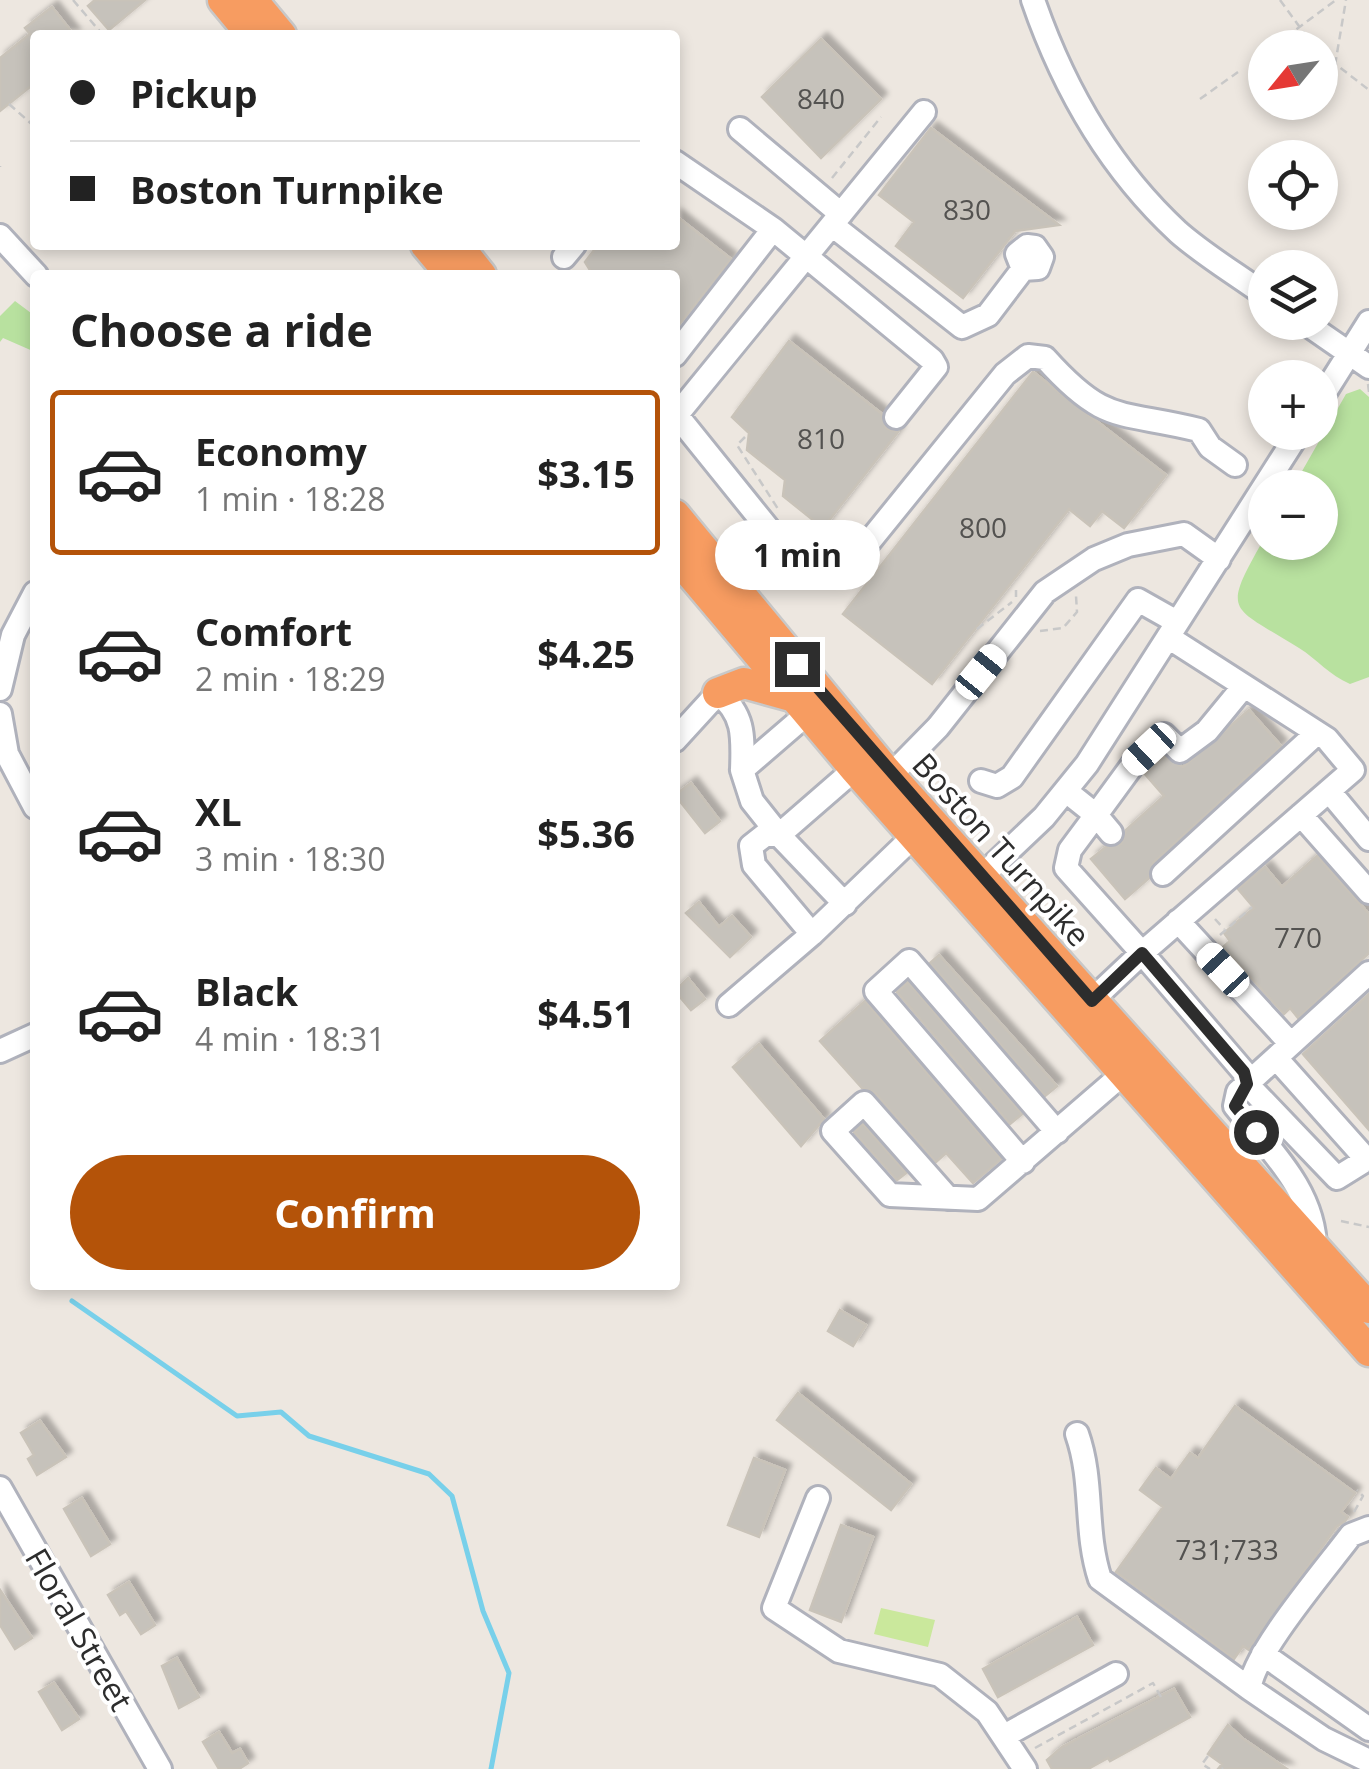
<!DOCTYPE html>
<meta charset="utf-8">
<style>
body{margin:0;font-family:"Open Sans",sans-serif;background:#f6f6f6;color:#222;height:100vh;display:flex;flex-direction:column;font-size:38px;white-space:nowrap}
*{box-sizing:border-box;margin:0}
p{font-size:32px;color:#767676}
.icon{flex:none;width:55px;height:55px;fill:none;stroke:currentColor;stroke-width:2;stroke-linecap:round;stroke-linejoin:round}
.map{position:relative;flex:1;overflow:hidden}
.sheet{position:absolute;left:30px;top:270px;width:650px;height:1020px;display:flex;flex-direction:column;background:#fff;border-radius:10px;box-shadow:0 5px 15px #0003}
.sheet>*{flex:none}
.guide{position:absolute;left:30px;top:30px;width:650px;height:220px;border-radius:10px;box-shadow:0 5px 15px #0003;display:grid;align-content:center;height:220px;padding:0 40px;background:#fff}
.needle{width:65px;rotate:240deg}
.controls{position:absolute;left:1248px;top:30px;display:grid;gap:20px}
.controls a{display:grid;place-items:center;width:90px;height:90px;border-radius:50%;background:#fff;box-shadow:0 5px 15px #0003;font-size:50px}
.end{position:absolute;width:45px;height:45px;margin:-22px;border:12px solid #2d2d2d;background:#fff;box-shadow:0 0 0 5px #fff}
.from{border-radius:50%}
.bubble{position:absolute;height:70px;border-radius:35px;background:#fff;box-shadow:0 5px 15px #0003;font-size:32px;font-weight:700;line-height:70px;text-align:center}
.car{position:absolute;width:30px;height:60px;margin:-30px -15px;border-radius:12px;box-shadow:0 0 8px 2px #0007;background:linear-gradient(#fff 24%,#345 0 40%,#fff 0 76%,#345 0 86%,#fff 0)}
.guide b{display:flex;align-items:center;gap:35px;height:95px;font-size:38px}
.guide b+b{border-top:2px solid #e0e0e0}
.guide i{width:25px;height:25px;background:#222}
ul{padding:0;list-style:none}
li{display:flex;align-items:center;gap:30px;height:165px;margin:0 20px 15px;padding:0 20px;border:5px solid transparent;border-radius:10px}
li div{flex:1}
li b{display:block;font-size:38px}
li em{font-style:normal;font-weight:700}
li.current{border-color:#b45309}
li>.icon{width:90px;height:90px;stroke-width:1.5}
h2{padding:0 40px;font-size:45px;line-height:120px}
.button{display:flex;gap:20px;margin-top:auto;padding:20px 40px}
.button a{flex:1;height:115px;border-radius:60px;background:#b45309;color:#fff;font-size:40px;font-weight:700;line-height:115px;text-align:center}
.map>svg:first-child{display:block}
.green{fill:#b8e19f}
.pitch{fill:#cae89c}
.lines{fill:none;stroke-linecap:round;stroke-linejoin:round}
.stream{stroke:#78d0ea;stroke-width:5}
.building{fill:#c6c2bb;stroke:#c9c3b9;stroke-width:2.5;filter:url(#shadow)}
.minor-casing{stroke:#b0b2bc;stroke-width:28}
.highway-casing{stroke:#c8c8c8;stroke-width:35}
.path{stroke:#c8c8c8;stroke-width:2.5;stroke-dasharray:8 5;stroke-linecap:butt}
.minor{stroke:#fff;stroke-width:22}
.highway{stroke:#f79c61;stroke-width:30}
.route{stroke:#2d2d2d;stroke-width:12}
.labels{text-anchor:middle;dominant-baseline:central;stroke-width:8;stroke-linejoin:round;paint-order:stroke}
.number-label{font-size:28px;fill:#535250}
.street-label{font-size:32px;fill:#2d2d2d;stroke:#fff}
</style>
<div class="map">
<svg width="1369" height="1769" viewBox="0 0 1369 1769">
<defs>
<filter id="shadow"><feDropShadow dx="6" dy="-6" stdDeviation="2.5" flood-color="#0004"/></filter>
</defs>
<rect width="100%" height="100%" fill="#ede7e0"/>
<path class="green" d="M 15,301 L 35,316 L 35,352 L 3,338 L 0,342 L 0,316 Z
M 1360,389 L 1369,397 L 1369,677 L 1350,684 C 1329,675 1318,660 1299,648 C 1229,604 1221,615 1265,537 L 1265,542 L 1320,542 L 1320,488 L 1293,487 L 1346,394 Z"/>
<path class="pitch" d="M 881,1608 L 935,1620 L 928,1647 L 874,1634 Z"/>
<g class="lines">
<path class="stream" d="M 72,1301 L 237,1416 L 281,1412 L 309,1436 L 429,1474 L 452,1496 L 483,1611 L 509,1673 L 491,1769"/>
</g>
<path class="building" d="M 95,0 L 145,0 L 109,30 L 88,6 Z
M 52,7 L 74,35 L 35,35 L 35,83 L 0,111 L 0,58 L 30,34 L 25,28 Z
M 821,39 L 881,99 L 821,158 L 762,97 Z
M 931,128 L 1059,225 L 1015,231 L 963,298 L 896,246 L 914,222 L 879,195 Z
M 675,215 L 731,259 L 675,330 L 675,275 L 593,275 L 585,262 L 598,245 L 675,245 Z
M 789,341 L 882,414 L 886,428 L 898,432 L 823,528 L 783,496 L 785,480 L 747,450 L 749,433 L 732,417 Z
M 1033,372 L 1166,475 L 1124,528 L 1102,511 L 1090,526 L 1069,509 L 932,684 L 843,614 Z
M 1249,710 L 1281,746 L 1153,863 L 1149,878 L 1125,899 L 1091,859 L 1106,847 L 1121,844 L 1126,830 L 1164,796 L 1145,774 L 1164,756 L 1183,767 Z
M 691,783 L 720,821 L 705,833 L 675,795 Z
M 1317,856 L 1369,914 L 1369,953 L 1298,1018 L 1290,1008 L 1284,1014 L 1223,947 L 1230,941 L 1224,933 L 1254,908 L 1238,889 L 1265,867 L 1282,887 Z
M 699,902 L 719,927 L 732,916 L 751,937 L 730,957 L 686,913 Z
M 939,955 L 1057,1086 L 1045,1096 L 930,963 Z
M 688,978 L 705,999 L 691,1010 L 675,991 Z
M 908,982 L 1022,1114 L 1010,1124 L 897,992 Z
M 1369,994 L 1369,1130 L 1303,1054 Z
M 865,1001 L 1001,1159 L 973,1183 L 946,1153 L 936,1162 L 875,1093 L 862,1088 L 820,1041 Z
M 759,1044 L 824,1119 L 801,1146 L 733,1067 Z
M 863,1124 L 906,1173 L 897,1180 L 854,1132 Z
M 840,1310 L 866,1325 L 853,1346 L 828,1331 Z
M 798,1393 L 911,1484 L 891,1510 L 777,1420 Z
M 1235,1406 L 1355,1493 L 1341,1512 L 1348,1517 L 1345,1521 L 1336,1527 L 1249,1650 L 1243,1646 L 1234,1659 L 1116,1572 L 1163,1507 L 1140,1490 L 1156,1468 L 1171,1479 L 1190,1453 L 1198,1458 Z
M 40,1421 L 66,1457 L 37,1475 L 28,1459 L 34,1455 L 21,1433 Z
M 754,1458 L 785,1470 L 759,1537 L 728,1525 Z
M 82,1498 L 110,1544 L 91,1556 L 64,1509 Z
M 841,1525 L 873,1537 L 841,1622 L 810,1610 Z
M 129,1582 L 155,1625 L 141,1634 L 126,1611 L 120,1615 L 108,1595 Z
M 0,1590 L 32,1638 L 15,1649 L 0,1625 Z
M 1077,1617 L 1093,1645 L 998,1697 L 983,1669 Z
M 177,1658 L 199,1697 L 179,1708 L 162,1666 Z
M 54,1683 L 79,1719 L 62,1730 L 39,1692 Z
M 1174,1689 L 1190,1717 L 1110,1761 L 1108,1758 L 1088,1769 L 1052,1769 L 1047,1760 L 1062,1747 Z
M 1228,1725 L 1242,1738 L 1287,1769 L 1218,1769 L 1222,1764 L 1208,1754 Z
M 219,1732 L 232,1753 L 240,1749 L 248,1763 L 239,1769 L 219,1769 L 203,1742 Z"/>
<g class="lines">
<g class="minor-casing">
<path id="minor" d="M 1033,0 C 1063,87 1110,169 1178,232 C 1204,255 1236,274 1265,295
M 740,129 L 841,214
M 675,162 L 773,229 L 675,355
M 832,225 L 962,327 L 988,315 L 1023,269 L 1038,268 L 1042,257 L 1035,247 L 1027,246 L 1017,254 L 1023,269
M 773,229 L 932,360 L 936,367 L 896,417
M 0,236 L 36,275
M 564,257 L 574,245
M 1304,322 L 1369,367
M 1320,400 L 1369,322
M 675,413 L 783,547
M 675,417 L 924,112
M 843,574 L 1005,374 L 1028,356 L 1045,358 C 1106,426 1119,410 1199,430 L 1210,447 L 1235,465
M 0,689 L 13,635 L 35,593
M 0,714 L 7,754 L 35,807
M 807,714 L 742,770 L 752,801 L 779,835 L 855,769
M 675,740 L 718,693 C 745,715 743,737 742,770
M 890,776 L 938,727 L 1045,592 L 1094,559 L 1128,545 L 1184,534 L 1219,559
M 981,781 L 997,786 L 1012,777 L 1138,600 L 1177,622
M 1066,791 L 1096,815 L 1134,763 L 1164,735 L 1180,751 L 1207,731 L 1244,686
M 1329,791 L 1369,839
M 1301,815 L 1369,892
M 1111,833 L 1096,815 L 1070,850 L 1066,868 L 1142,953 L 1353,770 L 1327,739 L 1168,637
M 1163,874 L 1317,733
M 982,876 L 1044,817 L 1087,764 L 1299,432
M 845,904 L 779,835 L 765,835 L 751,846 L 754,865 L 812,934 L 914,836
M 1178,921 L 1291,1044
M 1091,1001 L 1142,953 L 1244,1072 L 1247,1084 L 1337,1178 L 1369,1158
M 729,1005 L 812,934
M 0,1051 L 35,1035
M 1276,1058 L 1367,1160
M 1023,1162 L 876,991 L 909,961 L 1057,1132
M 948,1198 L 864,1103 L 833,1131 L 890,1195 L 978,1199 L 1124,1073
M 1315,1251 C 1316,1192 1270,1150 1235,1106 L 1238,1092 L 1247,1084 L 1369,973
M 1077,1434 C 1094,1482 1084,1531 1100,1579 L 1250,1689
M 0,1488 L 160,1769
M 818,1498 L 774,1608 L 839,1651 L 940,1675 L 987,1712 L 1025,1769
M 1369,1528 L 1351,1535 C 1328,1566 1250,1657 1250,1689 L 1324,1739 L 1369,1761
M 1263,1654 L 1369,1729
M 1004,1736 L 1116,1674"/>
</g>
<g class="highway-casing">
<path id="highway" d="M 223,0 L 252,35
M 252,0 L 281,35
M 426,245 L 451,275
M 457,245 L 481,275
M 675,515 L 886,771 L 1369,1308
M 675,555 L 855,769 L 1369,1351
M 718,693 L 744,683 L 791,696"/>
</g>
<path class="path" d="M 73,0 L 103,35
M 1280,0 L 1315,48
M 1286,37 L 1336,0
M 1289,37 L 1298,48
M 1271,48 L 1273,46
M 1320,52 L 1369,90
M 1251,62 L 1265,52
M 1335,65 L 1346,0
M 1200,99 L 1238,72
M 9,104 L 35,127
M 0,166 L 0,167
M 832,178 L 881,117
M 1368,384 L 1369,392
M 745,437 L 737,445 L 780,512
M 1016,597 L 1016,590
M 977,629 L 1012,602
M 1040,631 L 1063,628 L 1077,612 L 1076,596
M 1215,919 L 1224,929
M 1220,935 L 1252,907
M 1341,1221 L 1369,1227
M 1354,1512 L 1363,1496 L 1357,1490
M 1035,1748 L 1153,1683 L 1161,1697
M 1208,1756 L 1202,1764 L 1210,1769
M 1222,1769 L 1223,1768"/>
<use href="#minor" class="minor"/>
<use href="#highway" class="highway"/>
</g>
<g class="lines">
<path class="route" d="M 797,664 L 1092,1001 L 1142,953 L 1244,1072 L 1247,1084 L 1235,1106 L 1256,1132"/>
</g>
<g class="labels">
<g class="number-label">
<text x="821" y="98">840</text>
<text x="967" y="209">830</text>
<text x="821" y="438">810</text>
<text x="983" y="527">800</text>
<text x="1298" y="937">770</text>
<text x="1227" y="1549">731;733</text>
</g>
<g class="street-label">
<text transform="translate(1002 849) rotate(48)">Boston Turnpike</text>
<text transform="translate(80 1629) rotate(60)">Floral Street</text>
</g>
</g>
</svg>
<div class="controls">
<a><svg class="needle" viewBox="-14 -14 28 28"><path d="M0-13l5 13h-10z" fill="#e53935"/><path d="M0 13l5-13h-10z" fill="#767676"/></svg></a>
<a><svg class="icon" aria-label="locate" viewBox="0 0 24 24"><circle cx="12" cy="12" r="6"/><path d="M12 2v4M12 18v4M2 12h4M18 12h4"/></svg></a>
<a><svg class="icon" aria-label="layers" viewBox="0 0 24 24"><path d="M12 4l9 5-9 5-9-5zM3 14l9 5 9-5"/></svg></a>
<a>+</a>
<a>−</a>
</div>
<i class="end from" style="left:1256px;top:1132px"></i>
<i class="end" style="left:797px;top:664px"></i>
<div class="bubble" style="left:715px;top:520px;width:165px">1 min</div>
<i class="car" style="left:981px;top:672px;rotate:39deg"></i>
<i class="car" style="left:1149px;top:749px;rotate:227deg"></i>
<i class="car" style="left:1223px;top:970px;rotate:317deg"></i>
<div class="guide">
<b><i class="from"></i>Pickup</b>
<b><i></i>Boston Turnpike</b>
</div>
<section class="sheet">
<h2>Choose a ride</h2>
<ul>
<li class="current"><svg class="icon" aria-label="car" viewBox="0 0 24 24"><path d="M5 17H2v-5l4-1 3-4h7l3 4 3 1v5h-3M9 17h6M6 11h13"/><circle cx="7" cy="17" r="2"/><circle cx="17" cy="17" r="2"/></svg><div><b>Economy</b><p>1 min · 18:28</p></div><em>$3.15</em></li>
<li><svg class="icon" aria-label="car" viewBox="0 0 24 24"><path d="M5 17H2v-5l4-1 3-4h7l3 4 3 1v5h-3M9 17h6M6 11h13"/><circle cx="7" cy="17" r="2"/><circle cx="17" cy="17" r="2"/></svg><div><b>Comfort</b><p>2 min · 18:29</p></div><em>$4.25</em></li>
<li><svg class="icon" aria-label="car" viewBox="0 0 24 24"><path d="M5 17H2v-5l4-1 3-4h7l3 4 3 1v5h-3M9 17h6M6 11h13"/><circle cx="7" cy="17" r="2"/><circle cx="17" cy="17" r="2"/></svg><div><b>XL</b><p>3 min · 18:30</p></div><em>$5.36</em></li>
<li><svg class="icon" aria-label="car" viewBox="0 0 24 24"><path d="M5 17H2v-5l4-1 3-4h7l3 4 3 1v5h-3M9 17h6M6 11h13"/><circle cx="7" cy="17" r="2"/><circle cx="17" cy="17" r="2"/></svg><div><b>Black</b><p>4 min · 18:31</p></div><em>$4.51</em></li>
</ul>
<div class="button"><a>Confirm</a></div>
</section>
</div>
